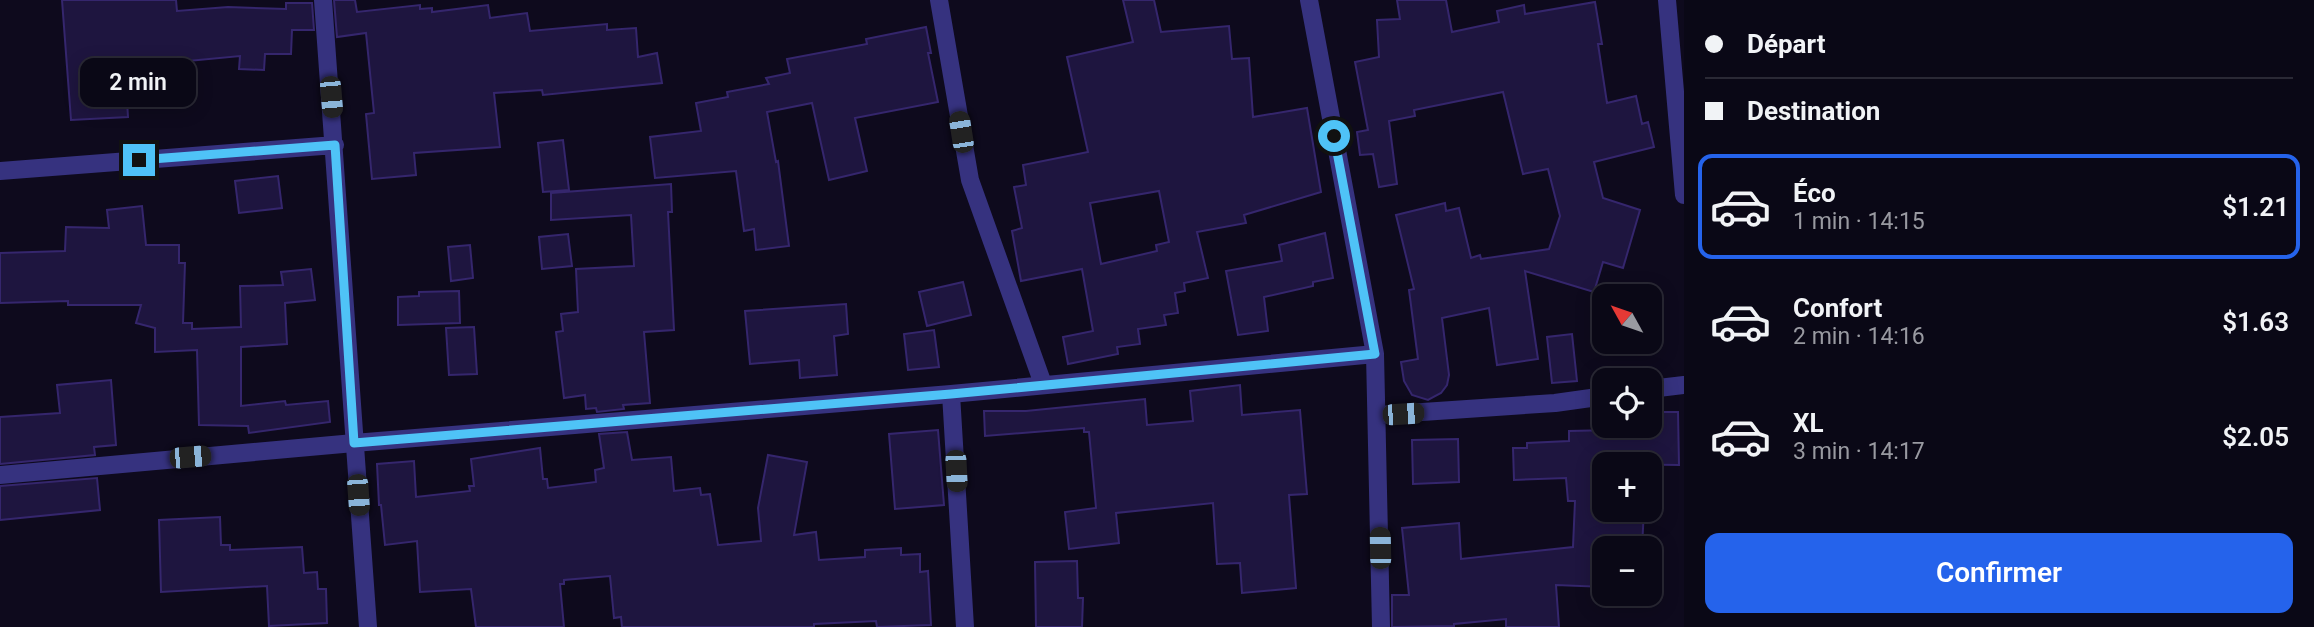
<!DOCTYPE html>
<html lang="fr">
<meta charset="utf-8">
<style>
body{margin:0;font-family:Roboto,sans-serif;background:#13111f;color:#f1f3f6;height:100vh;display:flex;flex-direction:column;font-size:26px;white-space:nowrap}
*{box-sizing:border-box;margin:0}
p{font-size:23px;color:#999aa1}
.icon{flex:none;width:38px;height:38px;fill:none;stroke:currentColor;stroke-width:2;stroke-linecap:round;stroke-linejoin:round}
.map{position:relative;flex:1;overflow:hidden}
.panel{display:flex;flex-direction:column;background:#0a0816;width:630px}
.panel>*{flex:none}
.guide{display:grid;align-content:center;height:154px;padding:0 21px;background:#0a0816}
.needle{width:46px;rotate:310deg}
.fabs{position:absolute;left:1592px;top:284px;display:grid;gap:14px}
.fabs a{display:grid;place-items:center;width:70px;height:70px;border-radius:14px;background:#0a0816;box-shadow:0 4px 18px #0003,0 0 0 2px #2a2935;font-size:35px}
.end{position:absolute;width:32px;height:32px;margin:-16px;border:9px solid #4fc3f7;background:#111;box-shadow:0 0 0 4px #111}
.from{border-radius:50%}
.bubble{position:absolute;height:49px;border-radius:14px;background:#0a0816;box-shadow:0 4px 18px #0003,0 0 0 2px #2a2935;font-size:23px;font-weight:600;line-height:49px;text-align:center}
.car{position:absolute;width:21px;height:42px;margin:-21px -10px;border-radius:9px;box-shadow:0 0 5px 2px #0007;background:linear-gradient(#222 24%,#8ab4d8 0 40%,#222 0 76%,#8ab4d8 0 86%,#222 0)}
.guide b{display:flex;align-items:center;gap:24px;height:66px;font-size:26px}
.guide b+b{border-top:2px solid #2a2935}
.guide i{width:18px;height:18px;background:#f1f3f6}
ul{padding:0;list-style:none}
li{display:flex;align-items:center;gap:21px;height:105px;margin:0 14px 10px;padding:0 7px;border:4px solid transparent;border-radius:14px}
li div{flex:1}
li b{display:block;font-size:26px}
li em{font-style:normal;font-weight:600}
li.on{border-color:#2563eb}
li>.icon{width:63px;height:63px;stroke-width:1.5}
.cta{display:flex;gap:14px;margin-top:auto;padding:14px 21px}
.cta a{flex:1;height:80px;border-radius:14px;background:#2563eb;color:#fff;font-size:28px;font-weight:600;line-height:80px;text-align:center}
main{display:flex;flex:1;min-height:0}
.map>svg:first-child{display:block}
.building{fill:#1e153f;stroke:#35266d;stroke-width:2;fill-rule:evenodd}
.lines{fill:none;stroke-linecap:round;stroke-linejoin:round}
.minor{stroke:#36327f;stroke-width:18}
.route{stroke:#4fc3f7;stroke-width:9}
</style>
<main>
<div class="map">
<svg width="1684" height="627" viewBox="0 0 1684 627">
<rect width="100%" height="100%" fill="#0e0a1d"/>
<path class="building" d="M 62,0 L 176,0 L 177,11 L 228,7 L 286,9 L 286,3 L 312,3 L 314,30 L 292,30 L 291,54 L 265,54 L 264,70 L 239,69 L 240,56 L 125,67 L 128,117 L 71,120 Z
M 334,0 L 355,0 L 357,12 L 420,5 L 420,9 L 432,8 L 432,12 L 488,5 L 490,18 L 527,13 L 530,31 L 607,24 L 607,30 L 636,28 L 638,57 L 657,53 L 662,83 L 543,95 L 542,90 L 494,93 L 500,147 L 414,153 L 416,175 L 372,179 L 366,114 L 374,113 L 366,33 L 337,37 Z
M 1123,0 L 1154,0 L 1161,32 L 1229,26 L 1232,59 L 1249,58 L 1253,117 L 1307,108 L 1321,192 L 1244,215 L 1246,223 L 1197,232 L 1208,278 L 1184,283 L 1185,291 L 1175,293 L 1178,313 L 1164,315 L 1166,325 L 1138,329 L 1140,344 L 1117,347 L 1118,354 L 1068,364 L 1063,337 L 1093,331 L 1082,269 L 1021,281 L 1012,231 L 1022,228 L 1014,187 L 1026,185 L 1023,165 L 1088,152 L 1067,57 L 1133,42 ZM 1159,191 L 1169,242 L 1156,245 L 1157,251 L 1101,264 L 1090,203 Z
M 1397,0 L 1446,0 L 1452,32 L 1499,22 L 1497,11 L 1524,5 L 1525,14 L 1595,2 L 1602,44 L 1598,44 L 1607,103 L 1636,96 L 1642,124 L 1648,122 L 1654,147 L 1594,162 L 1603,198 L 1640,210 L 1623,268 L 1603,262 L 1594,292 L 1525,271 L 1538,359 L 1497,365 L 1489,308 L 1442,318 L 1449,375 L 1447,385 L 1441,393 L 1428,400 L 1412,395 L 1404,381 L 1401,362 L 1418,359 L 1409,290 L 1414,289 L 1396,215 L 1445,203 L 1446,211 L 1459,208 L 1471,258 L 1480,255 L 1481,259 L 1549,249 L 1560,216 L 1548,169 L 1523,174 L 1503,92 L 1414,110 L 1415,116 L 1389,121 L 1397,184 L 1379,187 L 1373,154 L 1360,155 L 1357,132 L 1368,130 L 1355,62 L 1379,57 L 1377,20 L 1400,19 Z
M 926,27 L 931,53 L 928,53 L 938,102 L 855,118 L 867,171 L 829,180 L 812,103 L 767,112 L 776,162 L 778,161 L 789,246 L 756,250 L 754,229 L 744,231 L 736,171 L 655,178 L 650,137 L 701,131 L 696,103 L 728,97 L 727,92 L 769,84 L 766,78 L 790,73 L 787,59 L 867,44 L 866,39 Z
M 563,140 L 569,190 L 543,192 L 538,143 Z
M 278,176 L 282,208 L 239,213 L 235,181 Z
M 671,184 L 672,212 L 668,212 L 674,330 L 644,332 L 650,403 L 623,405 L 624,409 L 597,412 L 596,408 L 586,409 L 585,395 L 564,398 L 556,332 L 563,331 L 561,314 L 578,312 L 576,269 L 634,266 L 631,215 L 551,220 L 551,193 Z
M 142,206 L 146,245 L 179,245 L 179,263 L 185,263 L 183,323 L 192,323 L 192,329 L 241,327 L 240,286 L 283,285 L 281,272 L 311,269 L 315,300 L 285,303 L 287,344 L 241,347 L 241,406 L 285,401 L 286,405 L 328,401 L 330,422 L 249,433 L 248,426 L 199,425 L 197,350 L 155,352 L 155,328 L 136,323 L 141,305 L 68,305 L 68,301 L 0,303 L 0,253 L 65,251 L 66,227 L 109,228 L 107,210 Z
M 1325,233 L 1333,278 L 1313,282 L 1313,286 L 1264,297 L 1268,331 L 1238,335 L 1226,271 L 1282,261 L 1279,245 Z
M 568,234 L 572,266 L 542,269 L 539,237 Z
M 470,245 L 473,278 L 451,281 L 448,247 Z
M 963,282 L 971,315 L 927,326 L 919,292 Z
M 459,291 L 460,323 L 398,325 L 398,297 L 419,296 L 419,292 Z
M 846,304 L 848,334 L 834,336 L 837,375 L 800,378 L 799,360 L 750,364 L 745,311 Z
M 474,327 L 477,374 L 449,375 L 446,328 Z
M 934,330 L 939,367 L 908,370 L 904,334 Z
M 1572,334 L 1577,381 L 1552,383 L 1547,337 Z
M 111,380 L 116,445 L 94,447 L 95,455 L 0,464 L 0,417 L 60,413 L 57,385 Z
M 1240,385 L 1242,415 L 1300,410 L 1307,494 L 1289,495 L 1296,588 L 1242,593 L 1240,563 L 1217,564 L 1213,503 L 1116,513 L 1119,543 L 1069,549 L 1065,512 L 1096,508 L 1089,432 L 1084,432 L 1084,428 L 985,436 L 984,411 L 1026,411 L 1145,399 L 1147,425 L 1193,421 L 1190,391 Z
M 1657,412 L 1678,412 L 1679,465 L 1605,464 L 1605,509 L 1644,509 L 1642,548 L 1605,548 L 1605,587 L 1556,585 L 1559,627 L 1506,627 L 1506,619 L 1454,624 L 1454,626 L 1392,627 L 1392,595 L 1409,595 L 1402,528 L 1459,523 L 1461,559 L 1573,547 L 1575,501 L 1568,501 L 1566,478 L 1514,480 L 1513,448 L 1527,448 L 1527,443 L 1569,441 L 1569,431 L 1657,429 Z
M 938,430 L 944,505 L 895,509 L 889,434 Z
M 627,432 L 632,460 L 671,457 L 674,491 L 700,488 L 701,495 L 710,494 L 718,545 L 761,541 L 758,508 L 768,455 L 807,462 L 794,535 L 816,532 L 819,560 L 865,557 L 865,550 L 901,548 L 901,555 L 920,554 L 920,572 L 928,571 L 931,625 L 877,627 L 876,621 L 814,624 L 814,627 L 622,627 L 621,617 L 614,618 L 610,576 L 564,580 L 564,584 L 560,584 L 564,627 L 476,627 L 471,589 L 420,592 L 417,541 L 385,545 L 381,505 L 379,505 L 377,464 L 414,461 L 416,497 L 470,491 L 469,486 L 474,486 L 471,459 L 540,448 L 543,479 L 547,479 L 548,488 L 596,482 L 595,470 L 604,468 L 599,434 Z
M 1458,439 L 1459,482 L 1413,484 L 1412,440 Z
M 97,478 L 100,510 L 0,520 L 0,486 Z
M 220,517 L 221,545 L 230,545 L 230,550 L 302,547 L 304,573 L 317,572 L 318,589 L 326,589 L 327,623 L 269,626 L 267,586 L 161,592 L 159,520 Z
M 1077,561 L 1078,598 L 1083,598 L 1082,627 L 1036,627 L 1035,562 Z"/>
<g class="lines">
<path class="minor" d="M 323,0 L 368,627
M 939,0 L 970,180 L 1043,384
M 1309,0 L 1375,354 L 1381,627
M 1667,0 L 1684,195
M 0,171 L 335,145
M 1650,389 L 1684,385
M 951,394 L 965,627
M 1378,415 L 1555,403 L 1605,396
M 0,475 L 354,443 L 951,394 L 1375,354"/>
</g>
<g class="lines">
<path class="route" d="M 139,160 L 335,145 L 354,443 L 951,394 L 1375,354 L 1334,136"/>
</g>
</svg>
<div class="fabs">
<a><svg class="needle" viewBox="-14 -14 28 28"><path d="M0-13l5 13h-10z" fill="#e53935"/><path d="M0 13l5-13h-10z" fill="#999aa1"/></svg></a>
<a><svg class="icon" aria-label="locate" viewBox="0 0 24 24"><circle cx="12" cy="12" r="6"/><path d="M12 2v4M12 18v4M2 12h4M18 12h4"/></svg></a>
<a>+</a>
<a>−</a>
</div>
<i class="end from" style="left:1334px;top:136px"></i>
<i class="end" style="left:139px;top:160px"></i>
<div class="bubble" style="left:80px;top:58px;width:116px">2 min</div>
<i class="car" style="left:331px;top:97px;rotate:175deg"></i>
<i class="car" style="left:961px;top:132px;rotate:351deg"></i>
<i class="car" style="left:1403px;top:414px;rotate:86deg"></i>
<i class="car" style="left:190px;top:457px;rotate:85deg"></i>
<i class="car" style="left:956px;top:471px;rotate:177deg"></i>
<i class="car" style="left:358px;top:495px;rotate:176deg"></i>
<i class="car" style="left:1380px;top:548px;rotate:359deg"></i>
</div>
<section class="panel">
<div class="guide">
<b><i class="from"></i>Départ</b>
<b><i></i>Destination</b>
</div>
<ul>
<li class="on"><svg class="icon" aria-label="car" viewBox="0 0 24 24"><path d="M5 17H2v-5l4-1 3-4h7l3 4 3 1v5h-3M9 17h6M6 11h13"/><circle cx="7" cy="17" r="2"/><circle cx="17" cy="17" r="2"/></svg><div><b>Éco</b><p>1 min · 14:15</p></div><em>$1.21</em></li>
<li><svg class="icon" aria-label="car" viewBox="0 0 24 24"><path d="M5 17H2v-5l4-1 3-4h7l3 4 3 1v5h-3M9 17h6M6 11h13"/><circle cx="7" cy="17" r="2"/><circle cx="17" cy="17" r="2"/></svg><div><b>Confort</b><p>2 min · 14:16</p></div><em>$1.63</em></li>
<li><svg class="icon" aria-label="car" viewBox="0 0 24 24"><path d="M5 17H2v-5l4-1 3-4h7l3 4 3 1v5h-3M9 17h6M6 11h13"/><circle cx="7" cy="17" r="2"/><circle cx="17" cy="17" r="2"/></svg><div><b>XL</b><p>3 min · 14:17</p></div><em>$2.05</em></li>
</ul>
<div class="cta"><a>Confirmer</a></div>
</section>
</main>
